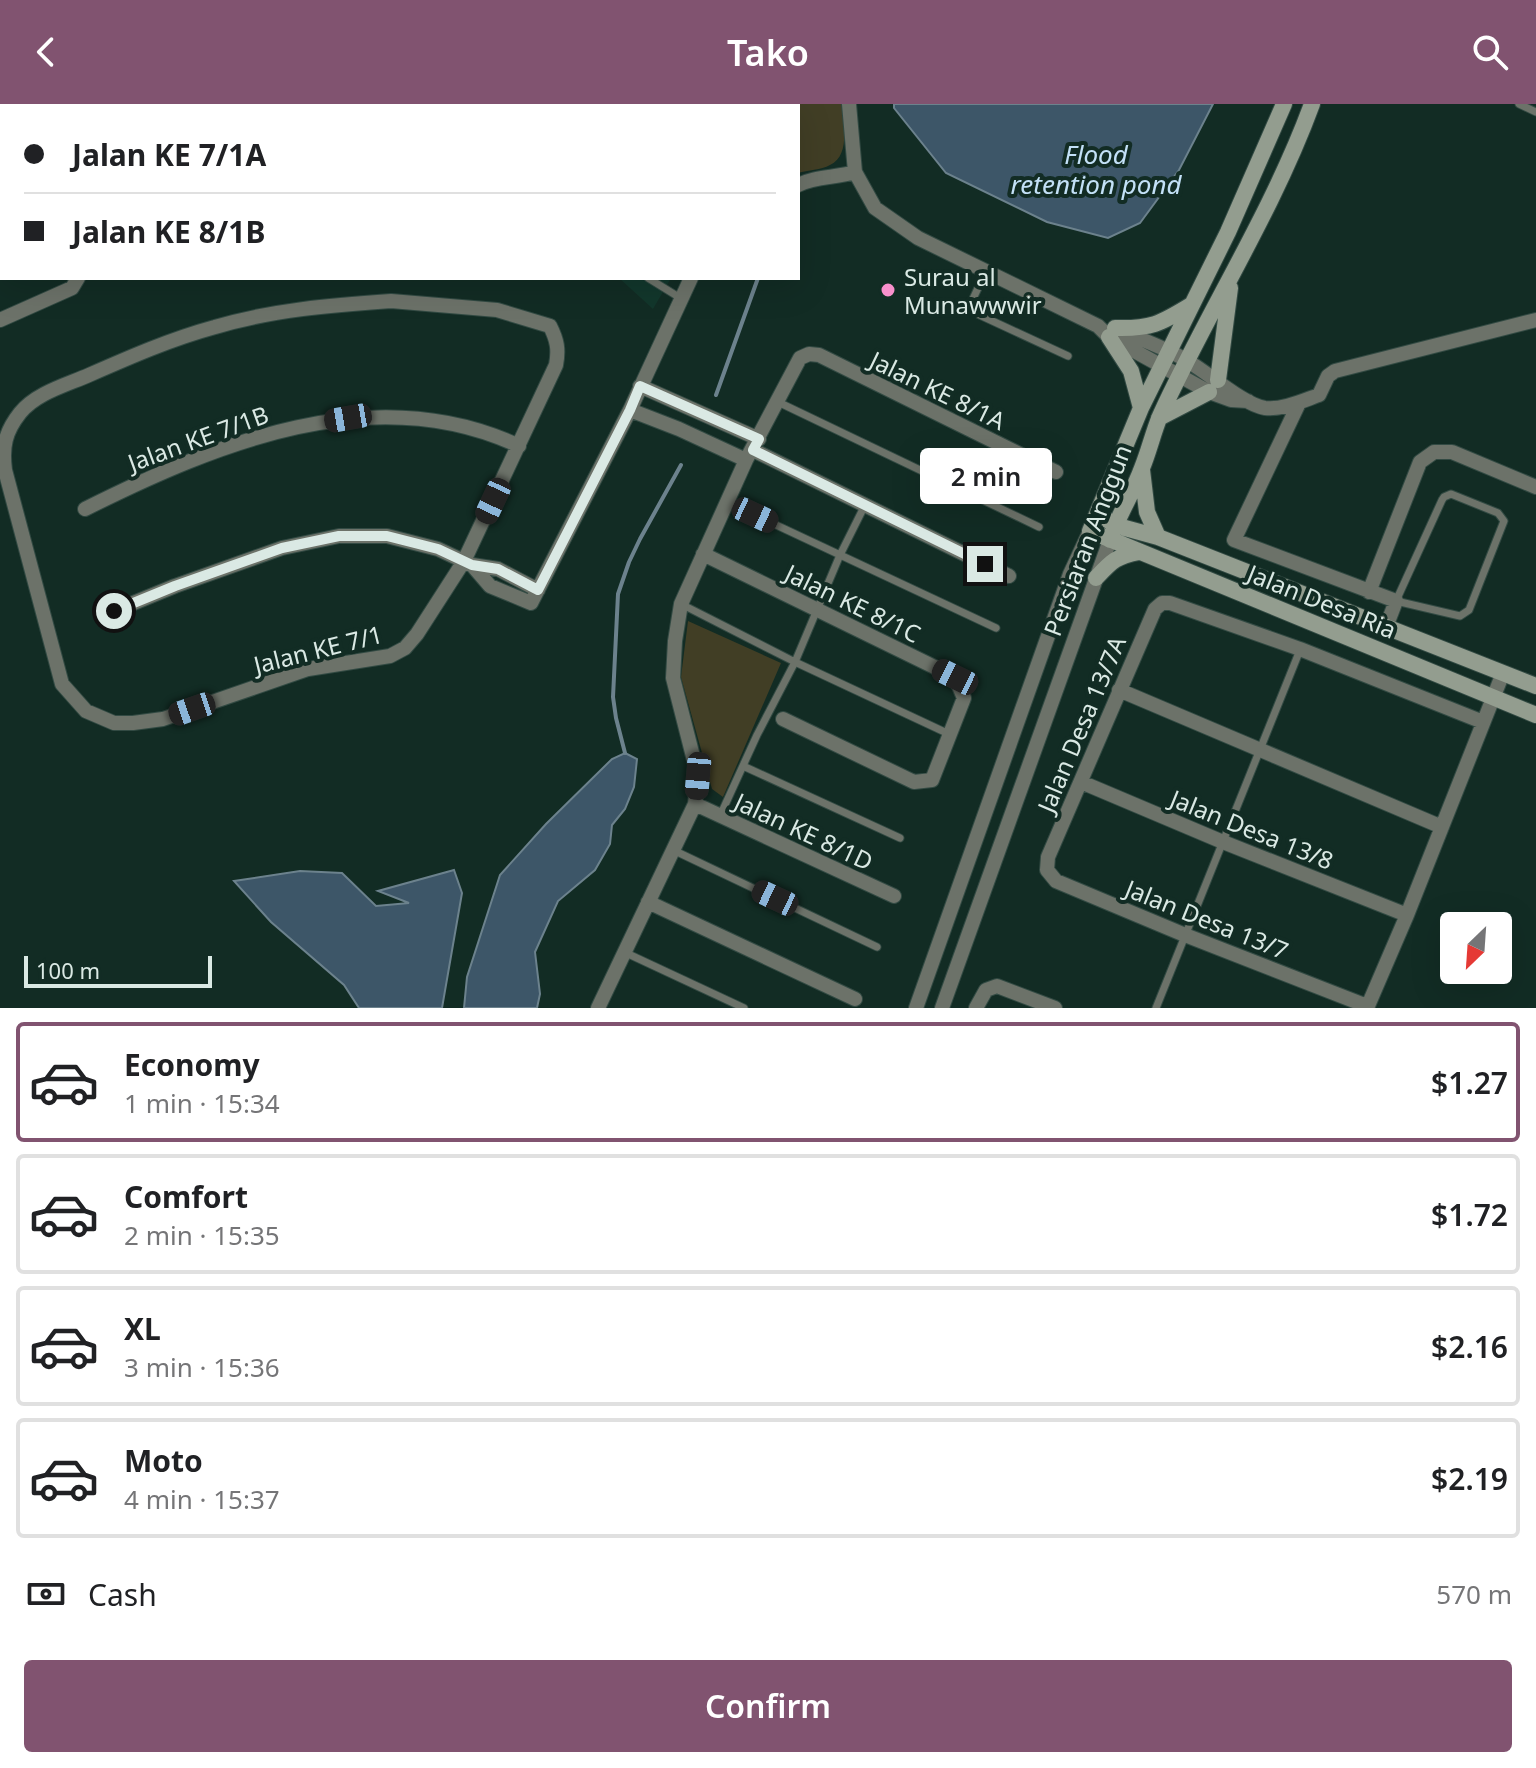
<!DOCTYPE html>
<meta charset="utf-8">
<style>
body{margin:0;font-family:"Noto Sans",sans-serif;background:#f2f2f2;color:#202124;height:100vh;display:flex;flex-direction:column;font-size:30px;white-space:nowrap}
*{box-sizing:border-box;margin:0}
p{font-size:26px;color:#757577}
.icon{flex:none;width:44px;height:44px;fill:none;stroke:currentColor;stroke-width:2;stroke-linecap:round;stroke-linejoin:round}
.map{position:relative;height:904px;overflow:hidden}
.panel{display:flex;flex-direction:column;background:#fff;flex:1}
.panel>*{flex:none}
.top-card{position:absolute;left:0px;top:0px;width:800px;height:176px;box-shadow:0 8px 32px #0002;display:grid;align-content:center;height:176px;padding:0 24px;background:#fff}
.needle{width:52px;rotate:205deg}
.tools{position:absolute;left:1440px;top:808px;display:grid;gap:16px}
.tools a{display:grid;place-items:center;width:72px;height:72px;border-radius:8px;background:#fff;box-shadow:0 8px 32px #0002;font-size:40px}
.scale{position:absolute;left:24px;bottom:20px;width:188px;box-sizing:border-box;padding-left:8px;border:4px solid #dae9e4;border-top:0;font-size:22px;line-height:28px;white-space:nowrap;color:#dae9e4;-webkit-text-stroke:6px #122c24;paint-order:stroke}
.end{position:absolute;width:36px;height:36px;margin:-18px;border:10px solid #dae9e4;background:#111;box-shadow:0 0 0 4px #111}
.from{border-radius:50%}
.bubble{position:absolute;height:56px;border-radius:8px;background:#fff;box-shadow:0 8px 32px #0002;font-size:26px;font-weight:600;line-height:56px;text-align:center}
.car{position:absolute;width:24px;height:48px;margin:-24px -12px;border-radius:10px;box-shadow:0 0 6px 2px #0007;background:linear-gradient(#222 24%,#8ab4d8 0 40%,#222 0 76%,#8ab4d8 0 86%,#222 0)}
.top-card b{display:flex;align-items:center;gap:28px;height:76px;font-size:30px}
.top-card b+b{border-top:2px solid #e0e0e0}
.top-card i{width:20px;height:20px;background:#202124}
ul{padding:14px 0 0;list-style:none}
li{display:flex;align-items:center;gap:24px;height:120px;margin:0 16px 12px;padding:0 8px;border:4px solid #e0e0e0;border-radius:8px}
li div{flex:1}
li b{display:block;font-size:30px}
li em{font-style:normal;font-weight:600}
li.active{border-color:#815370}
li>.icon{width:72px;height:72px;stroke-width:1.5}
.pay{display:flex;align-items:center;gap:20px;height:88px;padding:0 24px;font-size:30px}
.pay p{margin-inline-start:auto}
.primary-button{display:flex;gap:16px;margin-top:auto;padding:16px 24px}
.primary-button a{flex:1;height:92px;border-radius:8px;background:#815370;color:#fff;font-size:32px;font-weight:600;line-height:92px;text-align:center}
header{display:flex;justify-content:space-between;align-items:center;height:104px;padding:0 24px;background:#815370;color:#fff;font-size:36px;font-weight:600}
.map>svg:first-child{display:block}
.built{fill:#12372c}
.green{fill:#413e25}
.water{fill:#3d5668;stroke:#6c828d;stroke-width:2}
.lines{fill:none;stroke-linecap:round;stroke-linejoin:round}
.stream{stroke:#6c828d;stroke-width:4}
.service-casing{stroke:#324a43;stroke-width:9}
.minor-casing{stroke:#324a43;stroke-width:16}
.secondary-casing{stroke:#324a43;stroke-width:18}
.service{stroke:#6c7269;stroke-width:7}
.minor{stroke:#6c7269;stroke-width:14}
.secondary{stroke:#939d8f;stroke-width:16}
.route{stroke:#dae9e4;stroke-width:10}
.poi-dot{fill:#f890cc;stroke:#122c24;stroke-width:3}
.labels{text-anchor:middle;dominant-baseline:central;stroke-width:8;stroke-linejoin:round;paint-order:stroke}
.poi-label{font-size:24px;fill:#dae9e4;stroke:#122c24;text-anchor:start}
.street-label{font-size:24px;fill:#dae9e4;stroke:#122c24}
.water-label{font-size:26px;font-style:italic;fill:#c3e1f7;stroke:#122c24}
</style>
<header><svg class="icon" aria-label="back" viewBox="0 0 24 24"><path d="M15 5l-7 7 7 7"/></svg>Tako<svg class="icon" aria-label="search" viewBox="0 0 24 24"><circle cx="10" cy="10" r="6"/><path d="M15 15l6 6"/></svg></header>
<div class="map">
<svg width="1536" height="904" viewBox="0 0 1536 904">
<rect width="100%" height="100%" fill="#122c24"/>
<path class="built" d="M 619,174 L 671,174 L 653,205 Z"/>
<path class="green" d="M 662,0 L 842,0 C 843,19 851,51 830,61 C 821,66 808,66 798,69 L 798,2 L 663,2 Z
M 688,517 L 781,559 L 723,693 L 712,685 L 681,573 Z"/>
<path class="water" d="M 894,0 L 1213,0 L 1179,66 L 1140,119 L 1108,134 L 1047,118 L 946,69 L 894,4 Z
M 625,649 L 637,655 L 634,683 L 625,705 L 612,721 L 610,740 L 595,766 L 558,797 L 535,848 L 540,890 L 537,904 L 464,904 L 467,873 L 500,771 L 546,720 L 612,655 Z
M 454,766 L 462,789 L 442,904 L 359,904 L 344,881 L 271,818 L 234,777 L 300,767 L 342,769 L 376,802 L 409,799 L 378,787 Z"/>
<g class="lines">
<path class="stream" d="M 716,291 L 758,174
M 625,649 L 616,614 L 613,593 L 618,490 L 629,458 L 640,435 L 681,361"/>
<g class="service-casing">
<path id="service" d="M 438,0 L 438,2
M 554,0 L 554,2
M 1519,0 L 1536,8
M 0,41 L 2,40
M 0,160 L 2,159
M 986,167 L 971,199 L 970,204 L 973,208 L 1068,252
M 648,174 L 682,195
M 778,298 L 1039,423
M 1451,390 L 1498,409 L 1504,417 L 1469,506 L 1460,512 L 1396,497 L 1442,396 L 1444,393 Z
M 727,398 L 996,524
M 681,500 L 795,558 L 949,630
M 743,662 L 900,734
M 720,712 L 757,631 L 795,558 L 840,451 L 865,401
M 673,746 L 877,843
M 624,848 L 744,904
M 1156,904 L 1300,546"/>
</g>
<g class="minor-casing">
<path id="minor" d="M 14,0 L 14,2
M 849,0 L 855,68 L 875,104 L 918,134 L 1098,222 L 1109,233 L 1209,288 L 1231,296 L 1248,297
M 798,81 C 815,72 836,74 855,68
M 0,98 L 2,97
M 391,197 L 497,206 L 550,222 C 557,236 559,245 556,261 L 464,457 L 417,530 L 405,544 L 390,552 L 308,565 L 163,615 L 133,619 L 114,619 L 86,607 L 62,580 L 5,366 C 2,343 5,328 20,309 C 36,289 66,281 89,271 C 130,253 171,235 215,223 C 272,206 332,201 391,197 Z
M 0,216 L 72,184 L 78,174
M 1118,226 C 1141,235 1165,244 1186,256 C 1207,268 1244,301 1265,304 C 1283,306 1302,297 1319,291 L 1328,272 L 1335,267 L 1536,216
M 640,282 L 759,335
M 1299,299 L 1234,436 L 1396,497 L 1386,523
M 630,306 L 679,325 L 746,356
M 753,346 L 1009,472
M 85,405 C 217,339 374,274 519,342
M 703,450 L 955,573 L 964,594 L 932,676 L 914,678 L 783,615
M 472,461 L 490,482 L 531,499 L 630,306 L 691,174
M 1369,488 L 1420,358 L 1434,348 L 1452,348 L 1536,383
M 114,507 L 175,482 L 282,444 L 339,432 L 387,432 L 438,445 L 472,461 L 498,465 L 538,486
M 1119,586 L 1442,723
M 1081,678 L 1223,738 L 1407,811
M 695,700 L 894,792
M 648,798 L 855,895
M 1367,902 L 1185,831 L 1056,777 L 1047,766 L 1048,753 L 1155,505 L 1162,499 L 1170,499 L 1300,545 L 1483,618
M 598,904 L 695,700 L 698,672 L 673,574 L 675,537 L 681,500 L 746,356 L 800,254 L 809,250 L 819,251 L 1056,368
M 916,904 L 1070,470 L 1090,427
M 942,904 L 1110,436
M 976,904 L 986,886 L 997,882 L 1055,904
M 1367,904 L 1407,811 L 1503,569"/>
</g>
<g class="secondary-casing">
<path id="secondary" d="M 1284,0 L 1228,128 L 1141,304 L 1090,427 L 1536,611
M 1115,224 C 1151,225 1160,220 1191,201
M 1109,233 L 1131,267 L 1141,304
M 1218,276 L 1230,184
M 1159,314 L 1209,288
M 1142,366 L 1147,408 L 1158,433
M 1109,417 L 1125,424 L 1158,433 L 1536,582
M 1110,436 C 1118,411 1133,389 1142,364 C 1149,347 1153,329 1160,312 C 1208,207 1272,109 1312,0
M 1096,474 C 1112,457 1115,453 1139,448"/>
</g>
<use href="#service" class="service"/>
<use href="#minor" class="minor"/>
<use href="#secondary" class="secondary"/>
</g>
<g class="lines">
<path class="route" d="M 114,507 L 175,482 L 282,444 L 339,432 L 387,432 L 438,445 L 472,461 L 498,465 L 538,486 L 630,306 L 640,282 L 759,335 L 753,346 L 985,460"/>
</g>
<circle class="poi-dot" cx="888" cy="186" r="8"/>
<g class="labels">
<g class="poi-label">
<text x="904" y="172">Surau al<tspan x="904" dy="28">Munawwwir</tspan></text>
</g>
<g class="street-label">
<text transform="translate(938 286) rotate(26)">Jalan KE 8/1A</text>
<text transform="translate(198 334) rotate(-20)">Jalan KE 7/1B</text>
<text transform="translate(1087 436) rotate(-69)">Persiaran Anggun</text>
<text transform="translate(1322 497) rotate(22)">Jalan Desa Ria</text>
<text transform="translate(853 499) rotate(26)">Jalan KE 8/1C</text>
<text transform="translate(318 545) rotate(-14)">Jalan KE 7/1</text>
<text transform="translate(1081 620) rotate(-67)">Jalan Desa 13/7A</text>
<text transform="translate(1252 725) rotate(22)">Jalan Desa 13/8</text>
<text transform="translate(804 727) rotate(25)">Jalan KE 8/1D</text>
<text transform="translate(1207 815) rotate(22)">Jalan Desa 13/7</text>
</g>
<g class="water-label">
<text x="1096" y="50">Flood<tspan x="1096" dy="30">retention pond</tspan></text>
</g>
</g>
</svg>
<div class="tools">
<a><svg class="needle" viewBox="-14 -14 28 28"><path d="M0-13l5 13h-10z" fill="#e53935"/><path d="M0 13l5-13h-10z" fill="#757577"/></svg></a>
</div>
<div class="scale">100 m</div>
<i class="end from" style="left:114px;top:507px"></i>
<i class="end" style="left:985px;top:460px"></i>
<div class="bubble" style="left:920px;top:344px;width:132px">2 min</div>
<i class="car" style="left:348px;top:314px;rotate:260deg"></i>
<i class="car" style="left:493px;top:397px;rotate:205deg"></i>
<i class="car" style="left:755px;top:411px;rotate:115deg"></i>
<i class="car" style="left:955px;top:573px;rotate:296deg"></i>
<i class="car" style="left:192px;top:605px;rotate:251deg"></i>
<i class="car" style="left:698px;top:672px;rotate:185deg"></i>
<i class="car" style="left:775px;top:794px;rotate:295deg"></i>
<div class="top-card">
<b><i class="from"></i>Jalan KE 7/1A</b>
<b><i></i>Jalan KE 8/1B</b>
</div>
</div>
<section class="panel">
<ul>
<li class="active"><svg class="icon" aria-label="car" viewBox="0 0 24 24"><path d="M5 17H2v-5l4-1 3-4h7l3 4 3 1v5h-3M9 17h6M6 11h13"/><circle cx="7" cy="17" r="2"/><circle cx="17" cy="17" r="2"/></svg><div><b>Economy</b><p>1 min · 15:34</p></div><em>$1.27</em></li>
<li><svg class="icon" aria-label="car" viewBox="0 0 24 24"><path d="M5 17H2v-5l4-1 3-4h7l3 4 3 1v5h-3M9 17h6M6 11h13"/><circle cx="7" cy="17" r="2"/><circle cx="17" cy="17" r="2"/></svg><div><b>Comfort</b><p>2 min · 15:35</p></div><em>$1.72</em></li>
<li><svg class="icon" aria-label="car" viewBox="0 0 24 24"><path d="M5 17H2v-5l4-1 3-4h7l3 4 3 1v5h-3M9 17h6M6 11h13"/><circle cx="7" cy="17" r="2"/><circle cx="17" cy="17" r="2"/></svg><div><b>XL</b><p>3 min · 15:36</p></div><em>$2.16</em></li>
<li><svg class="icon" aria-label="car" viewBox="0 0 24 24"><path d="M5 17H2v-5l4-1 3-4h7l3 4 3 1v5h-3M9 17h6M6 11h13"/><circle cx="7" cy="17" r="2"/><circle cx="17" cy="17" r="2"/></svg><div><b>Moto</b><p>4 min · 15:37</p></div><em>$2.19</em></li>
</ul>
<div class="pay"><svg class="icon" aria-label="cash" viewBox="0 0 24 24"><path d="M3 7h18v10H3z"/><circle cx="12" cy="12" r="2"/></svg>Cash<p>570 m</p></div>
<div class="primary-button"><a>Confirm</a></div>
</section>
